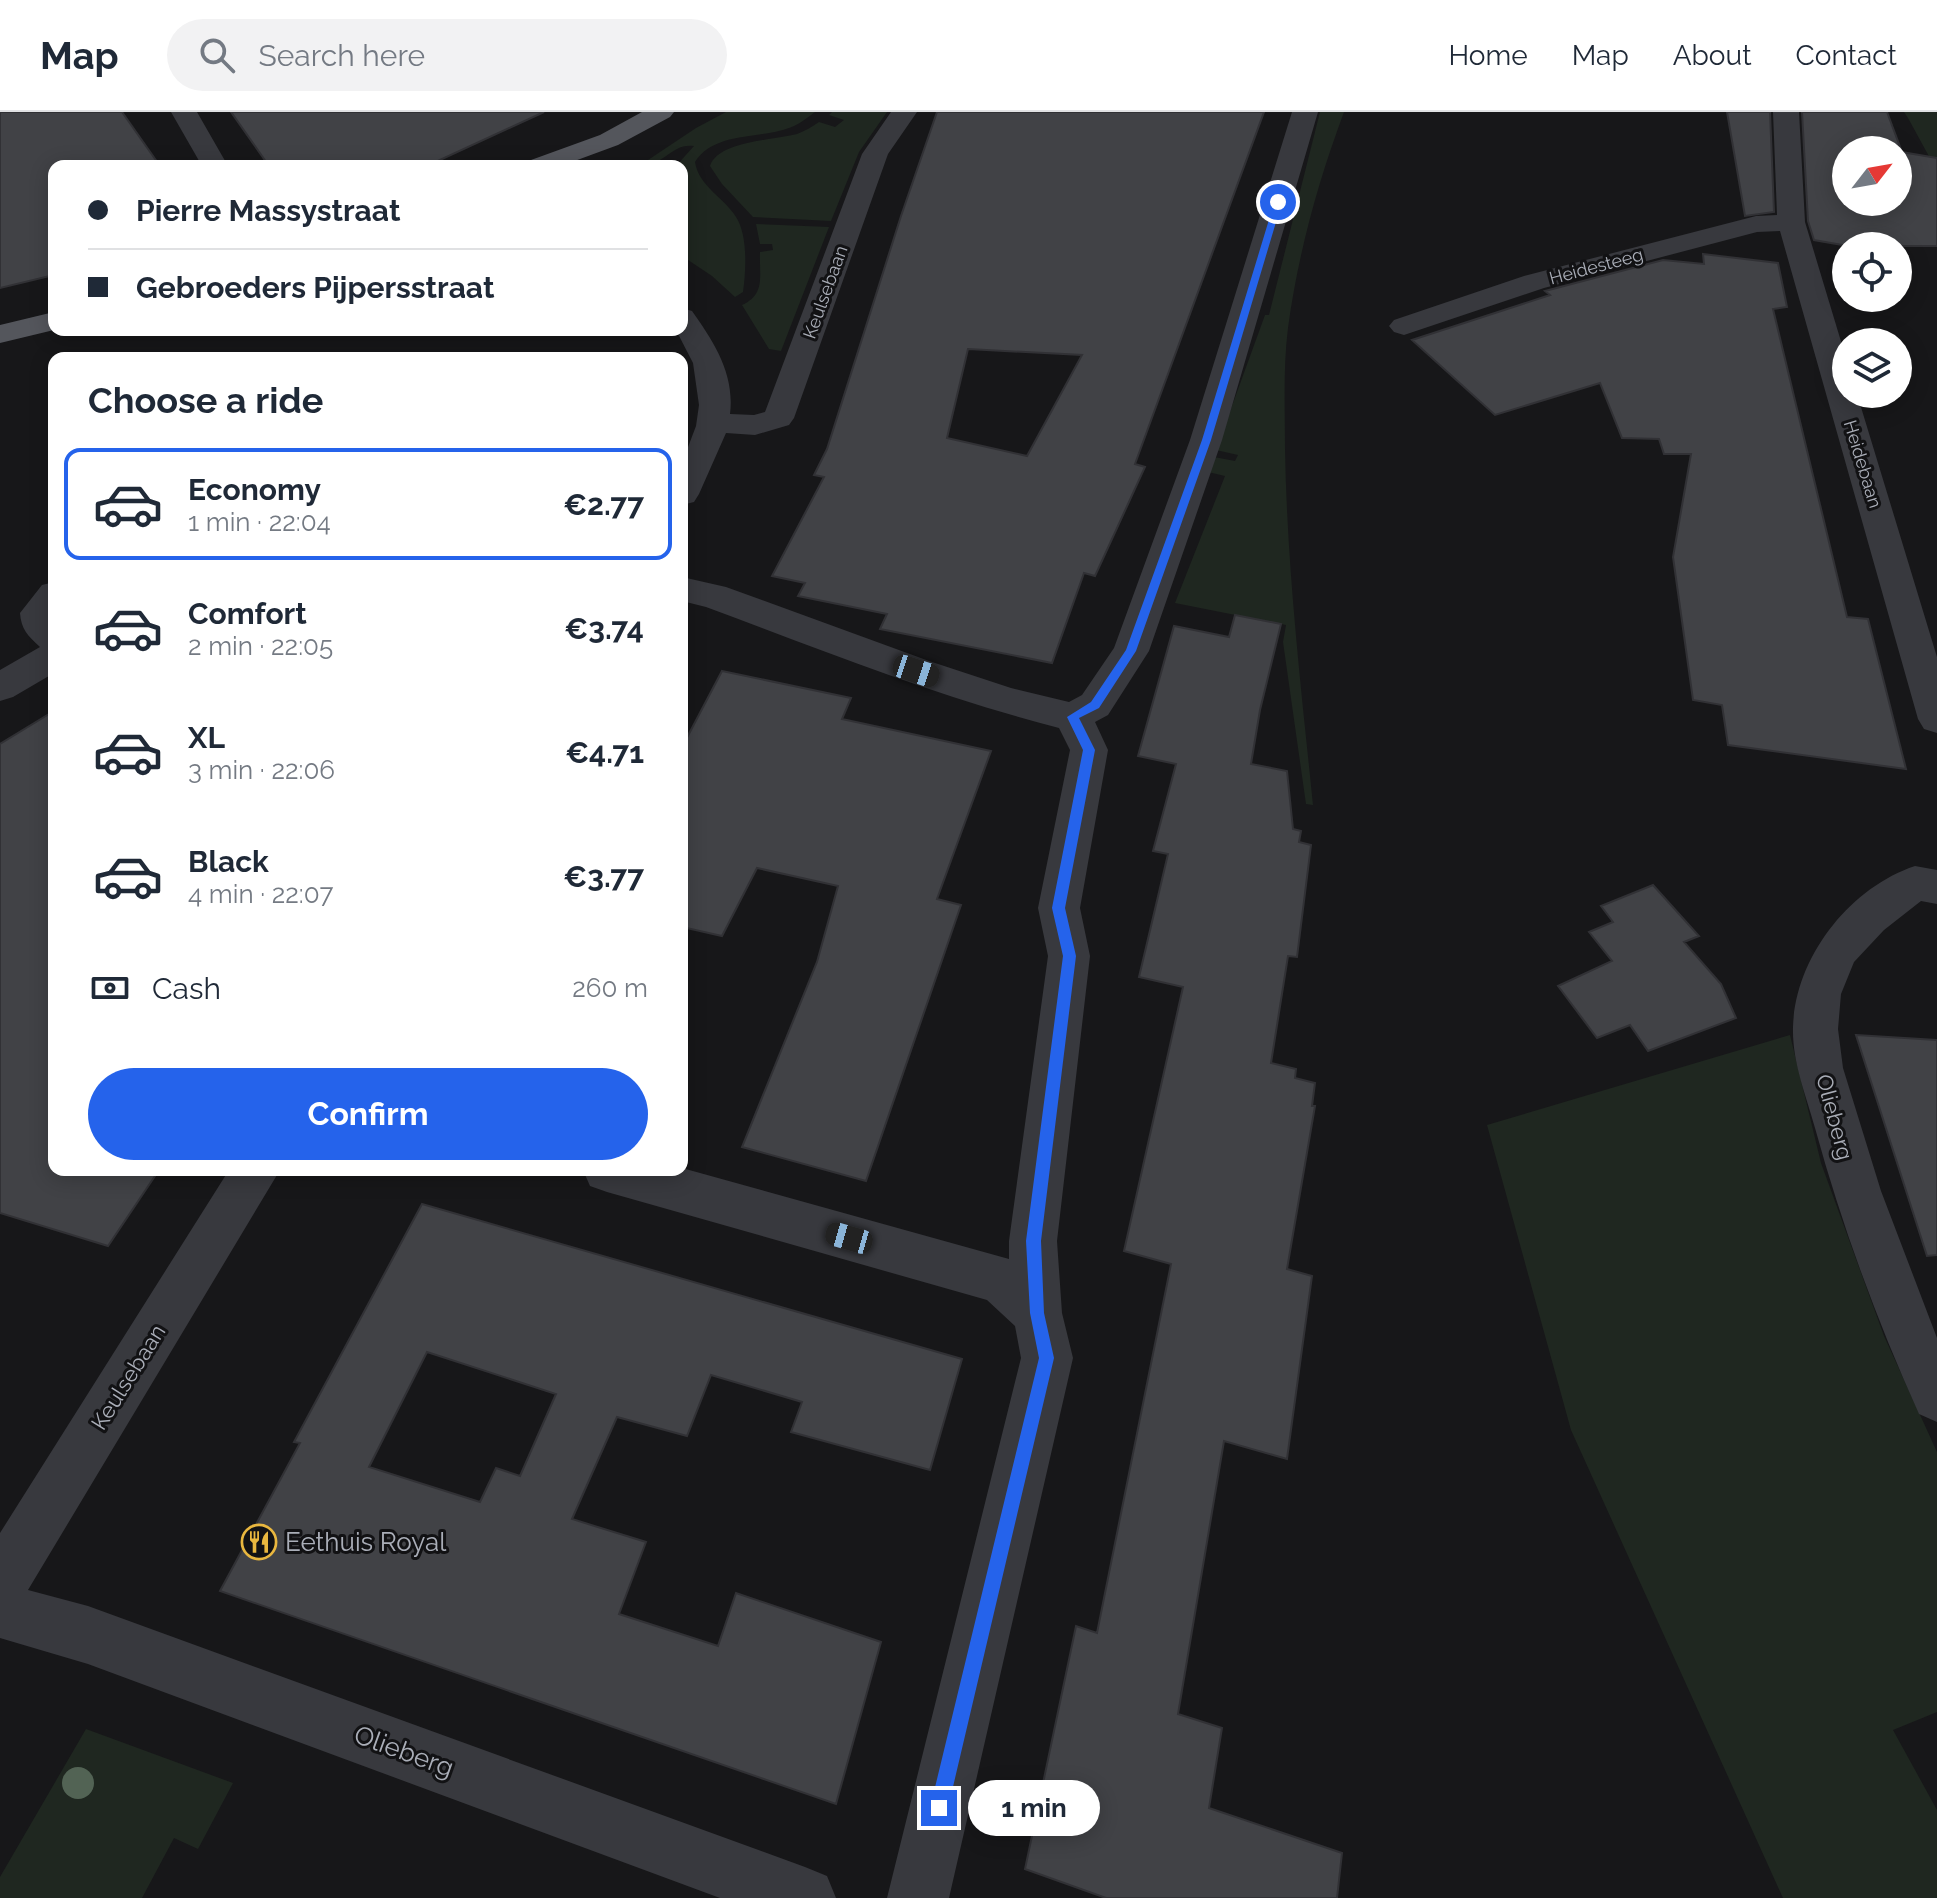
<!DOCTYPE html>
<meta charset="utf-8">
<style>
body{margin:0;font-family:Raleway,sans-serif;background:#f2f2f3;color:#1f2937;height:100vh;display:flex;flex-direction:column;font-size:30px;white-space:nowrap}
*{box-sizing:border-box;margin:0}
p{font-size:26px;color:#747a83}
.icon{flex:none;width:44px;height:44px;fill:none;stroke:currentColor;stroke-width:2;stroke-linecap:round;stroke-linejoin:round}
.map{position:relative;flex:1;overflow:hidden}
.panel{position:absolute;left:48px;top:240px;width:640px;height:824px;display:flex;flex-direction:column;background:#fff;border-radius:16px;box-shadow:0 4px 20px #0003}
.panel>*{flex:none}
.banner{position:absolute;left:48px;top:48px;width:640px;height:176px;border-radius:16px;box-shadow:0 4px 20px #0003;display:grid;align-content:center;height:176px;padding:0 40px;background:#fff}
.needle{width:52px;rotate:59deg}
.fabs{position:absolute;left:1832px;top:24px;display:grid;gap:16px}
.fabs a{display:grid;place-items:center;width:80px;height:80px;border-radius:50%;background:#fff;box-shadow:0 4px 20px #0003;font-size:40px}
.end{position:absolute;width:36px;height:36px;margin:-18px;border:10px solid #2563eb;background:#fff;box-shadow:0 0 0 4px #fff}
.from{border-radius:50%}
.bubble{position:absolute;height:56px;border-radius:28px;background:#fff;box-shadow:0 4px 20px #0003;font-size:26px;font-weight:700;line-height:56px;text-align:center}
.car{position:absolute;width:24px;height:48px;margin:-24px -12px;border-radius:10px;box-shadow:0 0 6px 2px #0007;background:linear-gradient(#222 24%,#8ab4d8 0 40%,#222 0 76%,#8ab4d8 0 86%,#222 0)}
.banner b{display:flex;align-items:center;gap:28px;height:76px;font-size:30px}
.banner b+b{border-top:2px solid #e0e1e3}
.banner i{width:20px;height:20px;background:#1f2937}
ul{padding:0;list-style:none}
li{display:flex;align-items:center;gap:24px;height:112px;margin:0 16px 12px;padding:0 24px;border:4px solid transparent;border-radius:16px}
li div{flex:1}
li b{display:block;font-size:30px}
li em{font-style:normal;font-weight:700}
li.on{border-color:#2563eb}
li>.icon{width:72px;height:72px;stroke-width:1.5}
h2{padding:0 40px;font-size:36px;line-height:96px}
.pay{display:flex;align-items:center;gap:20px;height:88px;padding:0 40px;font-size:30px}
.pay p{margin-inline-start:auto}
.button{display:flex;gap:16px;margin-top:auto;padding:16px 40px}
.button a{flex:1;height:92px;border-radius:48px;background:#2563eb;color:#fff;font-size:32px;font-weight:700;line-height:92px;text-align:center}
header{display:flex;align-items:center;gap:48px;box-sizing:border-box;height:112px;padding:0 40px;background:#fff;border-bottom:2px solid #e0e1e3}
header strong{font-size:38px}
nav{display:flex;gap:44px;margin-inline-start:auto;font-size:28px}
.search{width:560px;height:72px;background:#f2f2f3;display:flex;align-items:center;gap:20px;box-sizing:border-box;padding:0 28px;border-radius:44px;color:#747a83;font-size:30px}
.map>svg:first-child{display:block}
.green{fill:#1f2720}
.building{fill:#414246;stroke:#313135;stroke-width:2;fill-rule:evenodd}
.lines{fill:none;stroke-linecap:round;stroke-linejoin:round}
.minor{fill:#38393e;fill-rule:evenodd}
.major{fill:#54565c;fill-rule:evenodd}
.tree{fill:#526354}
.route{fill:#2563eb}
.labels{text-anchor:middle;dominant-baseline:central;stroke-width:6;stroke-linejoin:round;paint-order:stroke}
.far-street-label{font-size:18px;fill:#aaaeb8;stroke:#121214}
.street-label{font-size:22px;fill:#aaaeb8;stroke:#121214}
.near-poi-label{font-size:26px;fill:#aaaeb8;stroke:#121214;text-anchor:start}
.near-street-label{font-size:26px;fill:#aaaeb8;stroke:#121214}
</style>
<header>
<strong>Map</strong>
<div class="search"><svg class="icon" aria-label="search" viewBox="0 0 24 24"><circle cx="10" cy="10" r="6"/><path d="M15 15l6 6"/></svg>Search here</div>
<nav><a>Home</a><a>Map</a><a>About</a><a>Contact</a></nav>
</header>
<div class="map">
<svg width="1937" height="1786" viewBox="0 0 1937 1786">
<rect width="100%" height="100%" fill="#171719"/>
<path class="green" d="M 726,0 L 815,0 C 808,5 801,11 794,14 C 764,28 715,18 695,50 C 699,75 724,85 736,105 C 748,123 746,159 743,180 L 735,185 L 712,164 L 682,144 L 682,54 L 676,54 L 694,34 C 671,31 665,54 639,54 L 696,16 Z
M 832,0 L 887,0 L 859,40 L 831,109 L 753,105 L 722,72 L 710,54 C 718,29 775,28 797,22 C 805,19 812,15 819,10 L 835,15 L 844,8 L 829,3 Z
M 1320,0 L 1344,0 C 1318,70 1298,142 1288,216 C 1283,255 1285,298 1285,337 C 1287,456 1301,575 1313,693 L 1306,692 L 1283,530 L 1286,513 L 1175,491 L 1225,364 L 1208,360 L 1214,345 L 1235,349 L 1238,343 L 1216,338 L 1265,203 L 1269,203 Z
M 1904,0 L 1937,0 L 1937,59 L 1908,6 Z
M 756,112 L 829,115 L 781,239 L 769,237 L 742,193 C 766,182 759,164 760,140 L 773,138 L 772,132 L 760,132 Z
M 1790,923 L 1821,1051 L 1884,1224 L 1937,1340 L 1937,1600 L 1893,1618 L 1937,1698 L 1937,1786 L 1783,1786 L 1571,1318 L 1487,1013 Z
M 86,1617 L 233,1671 L 198,1737 L 174,1726 L 142,1786 L 0,1786 L 0,1765 Z"/>
<path class="building" d="M 0,0 L 122,0 L 160,54 L 54,54 L 54,163 L 0,176 Z
M 231,0 L 544,0 L 427,54 L 269,54 Z
M 937,0 L 1264,0 L 1135,352 L 1145,355 L 1095,464 L 1084,461 L 1052,551 L 880,517 L 887,502 L 798,484 L 805,471 L 772,464 L 824,365 L 814,363 L 827,337 L 901,104 ZM 968,237 L 1082,243 L 1027,344 L 947,326 Z
M 1727,0 L 1770,0 L 1774,100 L 1745,104 Z
M 1802,0 L 1887,0 L 1902,40 L 1937,46 L 1937,134 L 1848,134 L 1814,128 L 1808,109 ZM 1846,38 L 1898,38 L 1898,90 L 1846,90 Z
M 1703,142 L 1778,151 L 1787,195 L 1773,197 L 1847,505 L 1868,507 L 1906,657 L 1728,633 L 1722,593 L 1693,588 L 1673,445 L 1691,342 L 1664,342 L 1659,327 L 1622,326 L 1600,271 L 1495,303 L 1412,228 L 1550,183 L 1545,179 L 1663,148 L 1704,152 Z
M 1235,503 L 1281,512 L 1260,598 L 1251,652 L 1287,659 L 1293,717 L 1301,719 L 1299,730 L 1311,733 L 1297,845 L 1288,844 L 1271,951 L 1296,957 L 1295,966 L 1315,971 L 1312,994 L 1315,994 L 1287,1157 L 1312,1164 L 1287,1347 L 1224,1329 L 1178,1602 L 1222,1616 L 1209,1696 L 1342,1741 L 1337,1786 L 1106,1786 L 1025,1757 L 1076,1514 L 1097,1521 L 1171,1152 L 1124,1139 L 1183,875 L 1139,865 L 1168,742 L 1153,739 L 1176,652 L 1138,644 L 1174,514 L 1229,525 Z
M 722,559 L 851,586 L 842,607 L 991,639 L 937,787 L 961,793 L 866,1069 L 742,1035 L 817,850 L 838,774 L 757,756 L 722,824 L 682,815 L 682,635 Z
M 54,599 L 54,1058 L 159,1058 L 108,1134 L 0,1101 L 0,632 Z
M 1653,773 L 1699,824 L 1684,830 L 1721,872 L 1736,906 L 1648,939 L 1630,913 L 1597,926 L 1558,874 L 1612,849 L 1589,820 L 1613,810 L 1601,794 Z
M 1856,923 L 1937,928 L 1937,1143 L 1927,1144 Z
M 422,1092 L 962,1247 L 930,1358 L 791,1320 L 802,1290 L 711,1263 L 687,1324 L 617,1305 L 572,1407 L 646,1430 L 619,1502 L 718,1534 L 736,1481 L 881,1530 L 836,1692 L 220,1479 L 300,1331 L 294,1330 ZM 427,1240 L 556,1282 L 520,1364 L 496,1356 L 480,1390 L 369,1355 Z"/>
<g class="lines">
<path class="minor" d="M 171,0 L 197,0 L 228,54 L 202,54 Z
M 891,0 L 917,0 L 888,42 L 794,306 L 789,313 L 755,323 L 726,321 L 699,382 L 694,390 L 682,393 L 682,351 L 696,314 L 699,293 L 693,251 L 676,218 L 682,218 L 682,196 L 692,199 C 714,230 735,262 730,302 L 754,303 L 765,300 L 862,42 Z
M 1292,0 L 1318,0 L 1222,328 L 1149,539 L 1108,603 L 1095,610 L 1108,638 L 1080,796 L 1090,844 L 1057,1129 L 1062,1201 L 1073,1246 L 949,1786 L 887,1786 L 1021,1246 L 1015,1214 L 987,1188 L 607,1080 L 590,1074 L 583,1058 L 682,1056 L 1009,1147 L 1009,1129 L 1048,844 L 1038,796 L 1070,638 L 1059,616 C 938,585 822,538 706,495 L 682,489 L 682,465 L 726,475 L 929,549 L 1011,576 L 1069,590 L 1082,583 L 1114,536 L 1190,328 Z
M 1773,0 L 1799,0 L 1805,110 L 1846,246 L 1846,282 L 1857,282 L 1937,545 L 1937,621 L 1924,617 L 1918,607 L 1780,119 L 1757,120 L 1544,176 L 1404,223 L 1394,220 L 1389,214 L 1394,208 L 1524,164 L 1756,104 L 1777,103 Z
M 54,470 L 54,561 L 13,585 L 0,589 L 0,558 L 40,535 C 28,524 21,517 20,501 L 42,473 Z
M 1915,754 L 1937,758 L 1937,792 L 1921,789 L 1884,818 L 1854,850 L 1841,882 L 1838,917 L 1843,956 L 1881,1079 L 1937,1226 L 1937,1310 L 1919,1302 C 1877,1209 1842,1114 1815,1016 C 1806,983 1792,950 1793,915 C 1795,846 1849,776 1915,754 Z
M 229,1058 L 280,1058 L 28,1478 L 88,1494 L 805,1755 L 827,1764 L 836,1786 L 720,1786 L 88,1552 L 0,1526 L 0,1421 Z"/>
<path class="major" d="M 642,0 L 674,0 L 670,5 L 618,33 L 561,54 L 527,54 L 531,48 L 600,23 Z
M 54,200 L 54,218 L 0,231 L 0,213 Z"/>
</g>
<circle class="tree" cx="78" cy="1671" r="16"/>
<path class="route" d="M 1275,88 L 1282,90 L 1211,328 L 1136,539 L 1099,596 L 1079,606 L 1095,638 L 1065,796 L 1076,844 L 1041,1129 L 1044,1201 L 1054,1246 L 948,1696 L 946,1702 L 939,1705 L 933,1702 L 930,1696 L 1039,1246 L 1030,1201 L 1026,1129 L 1063,844 L 1052,796 L 1083,638 L 1067,605 L 1091,590 L 1126,538 L 1202,328 Z"/>
<defs>
<g id="restaurant-ring" transform="scale(1.8)"><circle r="9.5" fill="#121214" stroke="#e9b73f" stroke-width="1.5"/><path d="M-5-6h1v4h1v-4h1v4h1v-4h1v5L-1.5 .5V6h-2V.5L-5-1ZM5-6V6H3V1.5H1.5Q1.5-4 5-6Z" fill="#e9b73f"/></g>
</defs>
<g fill-rule="evenodd">
<use href="#restaurant-ring" x="259" y="1430"/>
</g>
<g class="labels">
<g class="far-street-label">
<text transform="translate(1596 154) rotate(-15)">Heidesteeg</text>
<text transform="translate(825 180) rotate(-70)">Keulsebaan</text>
<text transform="translate(1863 352) rotate(73)">Heidebaan</text>
</g>
<g class="street-label">
<text transform="translate(1835 1005) rotate(75)">Olieberg</text>
<text transform="translate(128 1265) rotate(-58)">Keulsebaan</text>
</g>
<g class="near-poi-label">
<text x="285" y="1430">Eethuis Royal</text>
</g>
<g class="near-street-label">
<text transform="translate(404 1639) rotate(20)">Olieberg</text>
</g>
</g>
</svg>
<div class="fabs">
<a><svg class="needle" viewBox="-14 -14 28 28"><path d="M0-13l5 13h-10z" fill="#e53935"/><path d="M0 13l5-13h-10z" fill="#747a83"/></svg></a>
<a><svg class="icon" aria-label="locate" viewBox="0 0 24 24"><circle cx="12" cy="12" r="6"/><path d="M12 2v4M12 18v4M2 12h4M18 12h4"/></svg></a>
<a><svg class="icon" aria-label="layers" viewBox="0 0 24 24"><path d="M12 4l9 5-9 5-9-5zM3 14l9 5 9-5"/></svg></a>
</div>
<i class="end from" style="left:1278px;top:90px"></i>
<i class="end" style="left:939px;top:1696px"></i>
<div class="bubble" style="left:968px;top:1668px;width:132px">1 min</div>
<i class="car" style="left:916px;top:559px;rotate:108deg"></i>
<i class="car" style="left:849px;top:1126px;rotate:286deg"></i>
<div class="banner">
<b><i class="from"></i>Pierre Massystraat</b>
<b><i></i>Gebroeders Pijpersstraat</b>
</div>
<section class="panel">
<h2>Choose a ride</h2>
<ul>
<li class="on"><svg class="icon" aria-label="car" viewBox="0 0 24 24"><path d="M5 17H2v-5l4-1 3-4h7l3 4 3 1v5h-3M9 17h6M6 11h13"/><circle cx="7" cy="17" r="2"/><circle cx="17" cy="17" r="2"/></svg><div><b>Economy</b><p>1 min · 22:04</p></div><em>€2.77</em></li>
<li><svg class="icon" aria-label="car" viewBox="0 0 24 24"><path d="M5 17H2v-5l4-1 3-4h7l3 4 3 1v5h-3M9 17h6M6 11h13"/><circle cx="7" cy="17" r="2"/><circle cx="17" cy="17" r="2"/></svg><div><b>Comfort</b><p>2 min · 22:05</p></div><em>€3.74</em></li>
<li><svg class="icon" aria-label="car" viewBox="0 0 24 24"><path d="M5 17H2v-5l4-1 3-4h7l3 4 3 1v5h-3M9 17h6M6 11h13"/><circle cx="7" cy="17" r="2"/><circle cx="17" cy="17" r="2"/></svg><div><b>XL</b><p>3 min · 22:06</p></div><em>€4.71</em></li>
<li><svg class="icon" aria-label="car" viewBox="0 0 24 24"><path d="M5 17H2v-5l4-1 3-4h7l3 4 3 1v5h-3M9 17h6M6 11h13"/><circle cx="7" cy="17" r="2"/><circle cx="17" cy="17" r="2"/></svg><div><b>Black</b><p>4 min · 22:07</p></div><em>€3.77</em></li>
</ul>
<div class="pay"><svg class="icon" aria-label="cash" viewBox="0 0 24 24"><path d="M3 7h18v10H3z"/><circle cx="12" cy="12" r="2"/></svg>Cash<p>260 m</p></div>
<div class="button"><a>Confirm</a></div>
</section>
</div>
